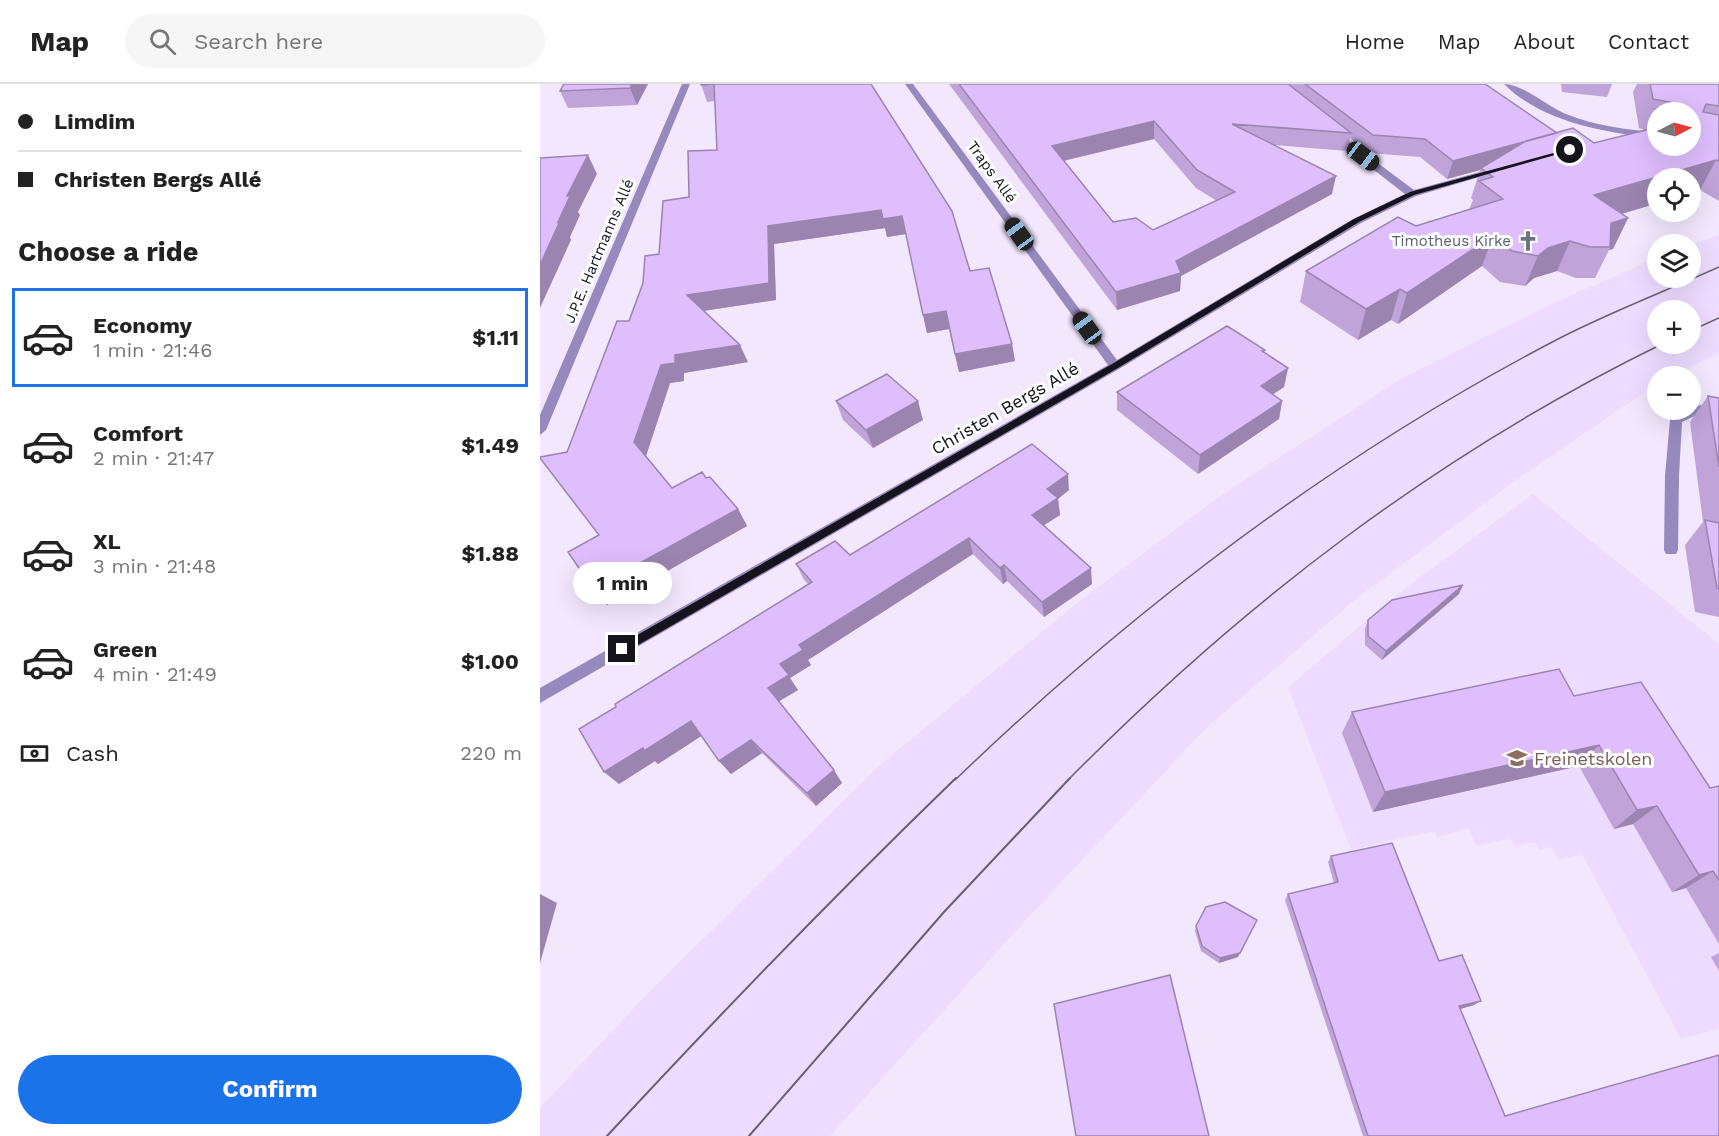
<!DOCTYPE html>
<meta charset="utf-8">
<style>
body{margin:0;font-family:"Work Sans",sans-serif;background:#f6f6f6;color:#222;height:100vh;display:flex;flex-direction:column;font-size:22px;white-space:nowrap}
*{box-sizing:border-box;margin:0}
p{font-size:20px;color:#767676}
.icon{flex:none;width:33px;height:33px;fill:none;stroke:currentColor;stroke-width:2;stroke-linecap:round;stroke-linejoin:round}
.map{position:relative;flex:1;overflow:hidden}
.sheet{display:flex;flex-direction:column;background:#fff;width:540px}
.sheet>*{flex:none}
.banner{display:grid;align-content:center;height:132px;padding:0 18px;background:#fff}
.needle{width:39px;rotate:84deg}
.buttons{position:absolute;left:1107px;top:18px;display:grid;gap:12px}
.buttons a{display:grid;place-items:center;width:54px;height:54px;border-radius:50%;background:#fff;box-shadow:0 6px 24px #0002;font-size:30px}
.end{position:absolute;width:27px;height:27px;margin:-14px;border:8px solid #17131c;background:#fff;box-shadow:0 0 0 3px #fff}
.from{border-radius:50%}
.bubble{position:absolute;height:42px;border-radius:21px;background:#fff;box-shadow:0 6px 24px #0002;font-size:20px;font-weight:700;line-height:42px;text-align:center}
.car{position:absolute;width:18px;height:36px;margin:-18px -9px;border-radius:8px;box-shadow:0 0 4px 2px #0007;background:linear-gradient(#222 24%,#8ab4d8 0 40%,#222 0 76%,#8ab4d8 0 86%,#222 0)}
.banner b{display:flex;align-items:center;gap:21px;height:57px;font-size:22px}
.banner b+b{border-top:2px solid #e0e0e0}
.banner i{width:15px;height:15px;background:#222}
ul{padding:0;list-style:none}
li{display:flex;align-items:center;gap:18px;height:99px;margin:0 12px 9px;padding:0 6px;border:3px solid transparent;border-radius:0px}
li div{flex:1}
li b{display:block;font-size:22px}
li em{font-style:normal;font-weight:700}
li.active{border-color:#1a73e8}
li>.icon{width:54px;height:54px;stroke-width:1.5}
h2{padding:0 18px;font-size:27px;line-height:72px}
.pay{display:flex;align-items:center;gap:15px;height:66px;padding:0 18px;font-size:22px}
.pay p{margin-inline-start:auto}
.cta{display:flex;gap:12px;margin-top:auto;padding:12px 18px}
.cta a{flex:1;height:69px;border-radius:36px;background:#1a73e8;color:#fff;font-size:24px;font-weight:700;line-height:69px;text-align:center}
header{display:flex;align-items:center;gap:36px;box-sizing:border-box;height:84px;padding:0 30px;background:#fff;border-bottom:2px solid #e0e0e0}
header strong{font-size:28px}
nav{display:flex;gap:33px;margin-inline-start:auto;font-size:21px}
.search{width:420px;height:54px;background:#f6f6f6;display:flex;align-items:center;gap:15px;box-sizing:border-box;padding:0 21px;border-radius:33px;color:#767676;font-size:22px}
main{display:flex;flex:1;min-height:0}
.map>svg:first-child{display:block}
.built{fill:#eddcff;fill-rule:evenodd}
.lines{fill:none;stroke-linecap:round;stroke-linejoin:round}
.minor{fill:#9689be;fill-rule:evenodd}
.tram-far1{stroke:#67606e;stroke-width:1.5}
.tram{stroke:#67606e;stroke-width:2}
.wall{fill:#bfa3d9;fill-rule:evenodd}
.shaded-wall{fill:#9b85b0}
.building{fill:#debefc;stroke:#9b85b0;stroke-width:1.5;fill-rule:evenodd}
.route{fill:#17131c}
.labels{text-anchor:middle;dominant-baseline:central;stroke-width:6;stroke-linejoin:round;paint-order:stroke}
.far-street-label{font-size:15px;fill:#17131c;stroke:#fff}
.far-worship-label{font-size:15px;fill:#5b616d;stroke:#fff;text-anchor:end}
.street-label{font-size:18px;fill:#17131c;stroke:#fff}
.education-label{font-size:18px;fill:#785e54;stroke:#fff;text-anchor:start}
</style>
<header>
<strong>Map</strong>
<div class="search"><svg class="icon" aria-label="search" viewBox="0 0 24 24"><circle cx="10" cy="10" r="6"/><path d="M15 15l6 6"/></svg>Search here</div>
<nav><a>Home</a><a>Map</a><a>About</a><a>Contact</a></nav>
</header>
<main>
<section class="sheet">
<div class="banner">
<b><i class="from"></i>Limdim</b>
<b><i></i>Christen Bergs Allé</b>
</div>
<h2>Choose a ride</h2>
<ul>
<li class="active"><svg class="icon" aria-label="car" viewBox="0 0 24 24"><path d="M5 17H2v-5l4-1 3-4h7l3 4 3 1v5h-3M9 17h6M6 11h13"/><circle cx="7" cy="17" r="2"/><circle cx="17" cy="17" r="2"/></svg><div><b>Economy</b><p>1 min · 21:46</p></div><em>$1.11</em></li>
<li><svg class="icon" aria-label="car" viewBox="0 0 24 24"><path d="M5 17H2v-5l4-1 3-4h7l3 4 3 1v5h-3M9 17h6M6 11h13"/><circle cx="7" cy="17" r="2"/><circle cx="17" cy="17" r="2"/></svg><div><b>Comfort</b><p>2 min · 21:47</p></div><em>$1.49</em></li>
<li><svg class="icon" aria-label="car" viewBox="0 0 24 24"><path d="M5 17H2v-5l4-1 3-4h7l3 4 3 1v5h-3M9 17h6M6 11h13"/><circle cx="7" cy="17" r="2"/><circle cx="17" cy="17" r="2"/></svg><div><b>XL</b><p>3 min · 21:48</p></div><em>$1.88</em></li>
<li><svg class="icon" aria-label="car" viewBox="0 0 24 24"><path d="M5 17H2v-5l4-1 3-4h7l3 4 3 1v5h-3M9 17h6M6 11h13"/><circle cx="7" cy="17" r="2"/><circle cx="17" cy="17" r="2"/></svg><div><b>Green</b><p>4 min · 21:49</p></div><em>$1.00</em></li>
</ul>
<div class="pay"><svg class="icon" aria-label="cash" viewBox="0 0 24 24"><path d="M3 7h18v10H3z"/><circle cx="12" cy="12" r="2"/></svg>Cash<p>220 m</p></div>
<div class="cta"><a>Confirm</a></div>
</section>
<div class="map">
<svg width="1179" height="1052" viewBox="0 0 1179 1052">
<rect width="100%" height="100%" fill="#f2e7fd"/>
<path class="built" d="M 1179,151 L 1179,269 L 1132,292 L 1118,292 L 1117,300 L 983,391 L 817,514 L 668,642 L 482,840 L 290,1052 L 0,1052 L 0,1024 L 106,911 L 341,680 L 542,515 L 677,414 L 862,294 L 1009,221 L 1117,174 L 1118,194 L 1150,194 L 1151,161 ZM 1118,226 L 1150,226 L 1150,260 L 1118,260 Z
M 993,410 L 1179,560 L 1179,945 L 1141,955 L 1042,770 L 1018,776 L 1011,763 L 999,766 L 995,758 L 974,762 L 970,754 L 937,762 L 929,745 L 897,753 L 894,747 L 811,766 L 748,603 L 864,505 Z"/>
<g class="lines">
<path class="minor" d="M 142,0 L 150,0 L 6,346 L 0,351 L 0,331 Z
M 365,0 L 373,0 L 577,276 L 813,135 L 865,110 L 790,52 L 790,48 L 796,48 L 874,106 L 958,83 L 963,86 L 876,112 L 821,139 L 579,285 L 0,619 L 0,604 L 568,281 Z
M 964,0 C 982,0 1007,22 1026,30 C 1055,42 1086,45 1118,49 L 1118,55 C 1065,48 1003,39 964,0 Z
M 1160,321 L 1179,323 L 1179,331 L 1161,329 L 1142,338 L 1139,392 L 1138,466 L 1136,470 L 1126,470 L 1124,466 L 1125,392 L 1130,336 L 1132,333 Z"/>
<path class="tram-far1" d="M 1150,247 L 1179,234
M 415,696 C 594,524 797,370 1018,255 C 1070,228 1126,207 1179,183
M 528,696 C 704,518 897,370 1122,260"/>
<path class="tram" d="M 67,1052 C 180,930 296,810 416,694
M 209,1052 L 404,828 L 530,694"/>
</g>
<path class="wall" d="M 24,0 L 108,0 L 97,21 L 28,24 L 20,7 Z
M 161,0 L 331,0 L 430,187 L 472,260 L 475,277 L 419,288 L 409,245 L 387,249 L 366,150 L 347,153 L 345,144 L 234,160 L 236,216 L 164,227 L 208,278 L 144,289 L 144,297 L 130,299 L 106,372 L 132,404 L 166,394 L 198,425 L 207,442 L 67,521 L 53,505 L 59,451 L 27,368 L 89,237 L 119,170 L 149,113 L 177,66 L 175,17 L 167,18 Z
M 409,0 L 945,0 L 1017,49 L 1054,59 L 1105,46 L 1099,44 L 1093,8 L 1097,0 L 1179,0 L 1179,117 L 1160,106 L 1150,109 L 1150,94 L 1118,94 L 1118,119 L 1081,130 L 1088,134 L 1073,165 L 1069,166 L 1055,194 L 1036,194 L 1017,187 L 994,194 L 985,202 L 960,198 L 942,182 L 858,240 L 851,236 L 818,256 L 760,218 L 766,187 L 876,142 L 929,126 L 933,116 L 931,114 L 940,86 L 907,95 L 880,73 L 829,69 L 810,54 L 807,67 L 735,61 L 792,110 L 641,192 L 640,207 L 577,226 ZM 1118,28 L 1150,62 L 1118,62 ZM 614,55 L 656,104 L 677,117 L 613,146 L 573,138 L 524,77 Z
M 1021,0 L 1072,0 L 1067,13 L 1022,8 Z
M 725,266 L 724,269 L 748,284 L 744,303 L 733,310 L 742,317 L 739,335 L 658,390 L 577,326 L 577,308 Z
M 1168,312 L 1179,314 L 1179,533 L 1155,528 L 1145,461 L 1163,438 L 1150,338 Z
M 296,317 L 383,336 L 333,364 L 303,336 Z
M 529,406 L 518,415 L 520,431 L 504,441 L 552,500 L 504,533 L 467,497 L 463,500 L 433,470 L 268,576 L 271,581 L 250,594 L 258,606 L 239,617 L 302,699 L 276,722 L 222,669 L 191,690 L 179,677 L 161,652 L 118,680 L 115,677 L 79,700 L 76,623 L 268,500 L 264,496 L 256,480 L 310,471 Z
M 919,510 L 842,576 L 825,561 L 825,545 L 828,536 Z
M 1034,612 L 1170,704 L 1179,702 L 1179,860 L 1146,804 L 1132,808 L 1093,740 L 1074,745 L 1039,682 L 833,728 L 802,649 L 812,628 Z
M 791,772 L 899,877 L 934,921 L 920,925 L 965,1032 L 1179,1052 L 823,1052 L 745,816 L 748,810 L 794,799 L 788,778 Z
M 656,842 L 698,873 L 679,879 L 661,867 L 655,847 Z
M 1179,869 L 1179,887 L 1171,873 Z"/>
<path class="shaded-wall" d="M 92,0 L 108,0 L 97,21 L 90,4 Z
M 614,37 L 614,55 L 513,79 L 512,62 Z
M 1017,49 L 941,84 L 940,86 L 907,95 L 913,77 Z
M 48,71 L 57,90 L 38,128 L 40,131 L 30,153 L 31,156 L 0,224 L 0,181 L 27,112 Z
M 1176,76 L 1160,106 L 1150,109 L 1150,94 L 1118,94 L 1118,119 L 1041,142 L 1054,111 Z
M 796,92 L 792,110 L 641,192 L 640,207 L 577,226 L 576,208 Z
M 341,126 L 362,132 L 366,150 L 347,153 L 345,144 L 234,160 L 236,216 L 155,228 L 147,211 L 228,142 Z
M 1088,134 L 1073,165 L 1069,166 L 1070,163 L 1071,139 Z
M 953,152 L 942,182 L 858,240 L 867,209 Z
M 1030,157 L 1017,187 L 994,194 L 985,202 L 998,172 L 1008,164 Z
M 860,205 L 851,236 L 818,256 L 826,225 Z
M 406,227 L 409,245 L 387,249 L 383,231 Z
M 472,260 L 475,277 L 419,288 L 415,270 Z
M 200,261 L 208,278 L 144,289 L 144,297 L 130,299 L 105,375 L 94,358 L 121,281 L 135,271 Z
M 748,284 L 744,303 L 718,320 L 721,302 Z
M 378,317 L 383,336 L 333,364 L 326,346 Z
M 742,317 L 739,335 L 658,390 L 660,371 Z
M 528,390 L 529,406 L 518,415 L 520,431 L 495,447 L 492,431 L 507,405 Z
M 198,425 L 207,442 L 67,521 L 53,505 Z
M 429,454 L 433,470 L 268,576 L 271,581 L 250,594 L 258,606 L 238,618 L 228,604 L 240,580 L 259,561 Z
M 464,481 L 467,497 L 463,500 L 460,484 Z
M 551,484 L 552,500 L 504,533 L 502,518 Z
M 923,501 L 919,510 L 842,576 L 846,567 Z
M 151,637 L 163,651 L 118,680 L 115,677 L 79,700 L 64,688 L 103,664 Z
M 211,656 L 222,669 L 191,690 L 179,677 Z
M 1059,661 L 1039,682 L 833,728 L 845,708 Z
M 294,686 L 302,699 L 276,722 L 267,709 Z
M 1117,722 L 1093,740 L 1074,745 L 1097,726 Z
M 1173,787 L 1146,804 L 1132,808 L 1159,791 Z
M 0,810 L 17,819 L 0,879 Z
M 714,841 L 698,873 L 679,879 L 680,874 Z
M 941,917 L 934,921 L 913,927 L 919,922 Z"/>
<path class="building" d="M 24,0 L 92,0 L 90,4 L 20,7 Z
M 161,0 L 331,0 L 412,127 L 430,187 L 449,184 L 472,260 L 415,270 L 406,227 L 383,231 L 362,132 L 343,135 L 341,126 L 228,142 L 229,199 L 147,211 L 200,261 L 135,271 L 135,279 L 121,281 L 94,358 L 132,404 L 162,388 L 166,394 L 170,393 L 198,425 L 53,505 L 28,468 L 59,451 L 0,374 L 0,373 L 27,368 L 77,237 L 89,237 L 103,199 L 105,172 L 119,170 L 123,117 L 149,113 L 148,67 L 177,66 L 174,0 L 161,1 Z
M 419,0 L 748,0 L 811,49 L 692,40 L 796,92 L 636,177 L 641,189 L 576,208 ZM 614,37 L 657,86 L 695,108 L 613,146 L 596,134 L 573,138 L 512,62 Z
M 765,0 L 945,0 L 1017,49 L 913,77 L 885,55 L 833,51 Z
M 1110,0 L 1179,0 L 1179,22 L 1166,20 L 1163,28 L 1179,31 L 1179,77 L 1176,76 L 1054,111 L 1088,134 L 1071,139 L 1070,163 L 1050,163 L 1030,157 L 1008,164 L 998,172 L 972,167 L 953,152 L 867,209 L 860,205 L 826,225 L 766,187 L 858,133 L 876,142 L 963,115 L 939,97 L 953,93 L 941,84 L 986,57 L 1033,44 L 1054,59 L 1118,43 L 1118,62 L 1150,62 L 1150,28 L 1118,28 L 1118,39 L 1115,25 L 1134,27 L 1135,19 L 1113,15 Z
M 48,71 L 27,112 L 30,112 L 18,138 L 20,137 L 0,181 L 0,74 Z
M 687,242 L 725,266 L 722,267 L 748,284 L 721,302 L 742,317 L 660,371 L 577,308 Z
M 347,290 L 378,317 L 326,346 L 296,317 Z
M 1168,312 L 1179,314 L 1179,383 Z
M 492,360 L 528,390 L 507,405 L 518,414 L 492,431 L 551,484 L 502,518 L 464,481 L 460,484 L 429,454 L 259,561 L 263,566 L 240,580 L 249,591 L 228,604 L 294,686 L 267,709 L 211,656 L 179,677 L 151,637 L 104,667 L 103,664 L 64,688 L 39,645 L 76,623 L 75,620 L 272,498 L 256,480 L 295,457 L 310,471 Z
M 1165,436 L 1179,439 L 1179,505 L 1177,504 Z
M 923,501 L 846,567 L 828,552 L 828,536 L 852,516 Z
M 1019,585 L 1034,612 L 1101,598 L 1170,704 L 1179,702 L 1179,796 L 1173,787 L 1159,791 L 1117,722 L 1097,726 L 1059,661 L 845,708 L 812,628 Z
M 852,759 L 899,877 L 922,871 L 941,917 L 919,922 L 965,1032 L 1179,971 L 1179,1052 L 828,1052 L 748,810 L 798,798 L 791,772 Z
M 685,818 L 717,836 L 700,869 L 680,874 L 662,862 L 656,842 L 666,823 Z
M 630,891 L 669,1052 L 536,1052 L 514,920 Z"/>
<path class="route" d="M 1028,65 L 1033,66 L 874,111 L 819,138 L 578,284 L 86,568 L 78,568 L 78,562 L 572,280 L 814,135 L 870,108 Z"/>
<defs>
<g id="church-bare" transform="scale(1.62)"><path d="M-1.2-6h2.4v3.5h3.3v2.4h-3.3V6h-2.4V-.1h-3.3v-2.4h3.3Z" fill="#6b7280" stroke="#fff" stroke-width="2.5" paint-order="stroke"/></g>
<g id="school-bare" transform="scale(1.62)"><path d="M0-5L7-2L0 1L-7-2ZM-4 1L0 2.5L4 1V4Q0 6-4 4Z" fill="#8d6e63" stroke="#fff" stroke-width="2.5" paint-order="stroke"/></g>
</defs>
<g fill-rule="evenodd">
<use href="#church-bare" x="988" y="157"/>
<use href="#school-bare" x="977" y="674"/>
</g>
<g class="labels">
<g class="far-street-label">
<text transform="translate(452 88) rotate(54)">Traps Allé</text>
<text transform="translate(59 167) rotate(-67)">J.P.E. Hartmanns Allé</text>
</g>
<g class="far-worship-label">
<text x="971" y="157">Timotheus Kirke</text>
</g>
<g class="street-label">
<text transform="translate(465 324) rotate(-30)">Christen Bergs Allé</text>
</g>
<g class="education-label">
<text x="994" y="674">Freinetskolen</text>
</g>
</g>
</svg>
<div class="buttons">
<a><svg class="needle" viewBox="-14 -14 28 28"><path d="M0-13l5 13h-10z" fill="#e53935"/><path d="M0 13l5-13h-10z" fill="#767676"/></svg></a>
<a><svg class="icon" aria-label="locate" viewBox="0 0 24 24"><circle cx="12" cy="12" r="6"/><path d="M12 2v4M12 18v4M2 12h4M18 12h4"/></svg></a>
<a><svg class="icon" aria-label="layers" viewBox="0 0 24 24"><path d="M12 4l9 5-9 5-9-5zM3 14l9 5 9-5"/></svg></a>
<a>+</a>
<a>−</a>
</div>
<i class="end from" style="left:1030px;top:66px"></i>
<i class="end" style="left:82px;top:565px"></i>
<div class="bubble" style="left:33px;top:478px;width:99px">1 min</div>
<i class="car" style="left:823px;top:72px;rotate:127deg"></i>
<i class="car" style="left:479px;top:150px;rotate:324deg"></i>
<i class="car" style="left:547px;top:244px;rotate:324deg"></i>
</div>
</main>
